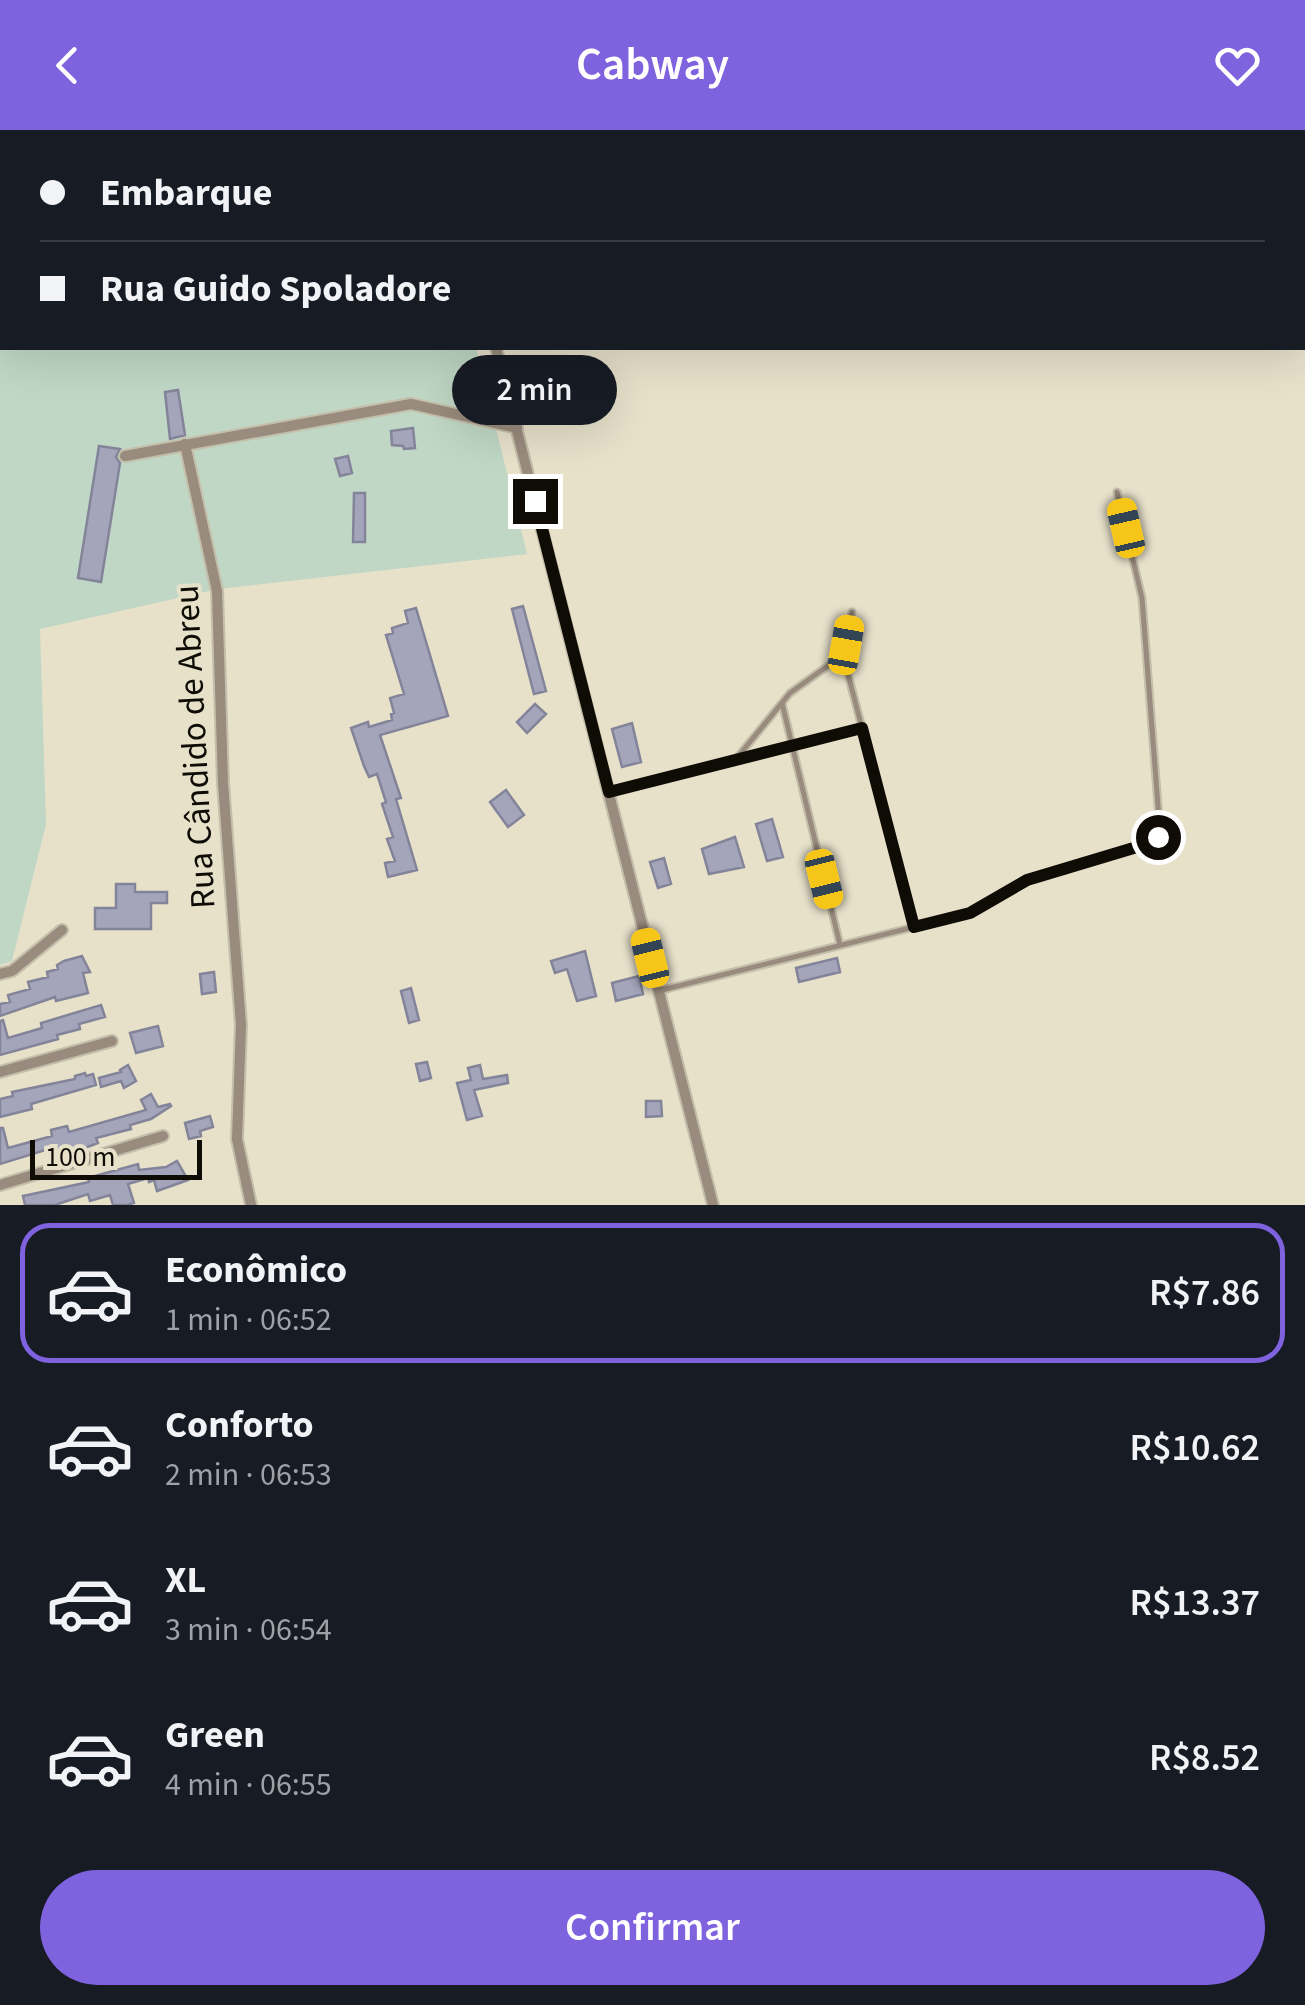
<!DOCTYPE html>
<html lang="pt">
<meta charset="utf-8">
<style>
body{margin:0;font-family:"Source Sans 3",sans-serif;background:#242831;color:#f1f3f6;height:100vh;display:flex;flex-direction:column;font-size:38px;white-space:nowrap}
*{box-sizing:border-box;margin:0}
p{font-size:32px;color:#9ea1a6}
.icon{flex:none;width:55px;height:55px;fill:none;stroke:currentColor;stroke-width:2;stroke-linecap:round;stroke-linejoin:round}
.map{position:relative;height:1075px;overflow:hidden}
.drawer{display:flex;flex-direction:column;background:#171b24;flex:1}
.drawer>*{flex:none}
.top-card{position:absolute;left:0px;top:0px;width:1305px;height:220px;box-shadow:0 10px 40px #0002;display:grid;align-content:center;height:220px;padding:0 40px;background:#171b24}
.scale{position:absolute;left:30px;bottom:25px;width:172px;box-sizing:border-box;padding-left:10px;border:5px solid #0e0c05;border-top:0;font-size:28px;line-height:35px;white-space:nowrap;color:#0e0c05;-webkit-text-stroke:8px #e7e1ca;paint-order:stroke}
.end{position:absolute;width:45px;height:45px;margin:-22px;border:12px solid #0e0c05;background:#fff;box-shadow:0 0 0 5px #fff}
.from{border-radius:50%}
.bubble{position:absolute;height:70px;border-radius:35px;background:#171b24;box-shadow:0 10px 40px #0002;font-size:32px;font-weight:600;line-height:70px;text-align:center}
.car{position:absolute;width:30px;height:60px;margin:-30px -15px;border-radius:12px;box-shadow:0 0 8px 2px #0007;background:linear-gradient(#f5c518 24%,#345 0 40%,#f5c518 0 76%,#345 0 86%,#f5c518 0)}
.top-card b{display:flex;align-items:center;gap:35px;height:95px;font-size:38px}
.top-card b+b{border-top:2px solid #363941}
.top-card i{width:25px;height:25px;background:#f1f3f6}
ul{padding:18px 0 0;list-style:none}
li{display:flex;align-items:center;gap:30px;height:140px;margin:0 20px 15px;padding:0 20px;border:5px solid transparent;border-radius:30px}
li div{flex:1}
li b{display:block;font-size:38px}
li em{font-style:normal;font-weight:600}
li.selected{border-color:#7f62dd}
li>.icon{width:90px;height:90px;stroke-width:1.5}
.cta{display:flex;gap:20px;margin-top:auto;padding:20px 40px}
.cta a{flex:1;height:115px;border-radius:60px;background:#7f62dd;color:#fff;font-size:40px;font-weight:600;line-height:115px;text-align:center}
header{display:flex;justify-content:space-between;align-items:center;height:130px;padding:0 40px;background:#7f62dd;color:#fff;font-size:45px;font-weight:600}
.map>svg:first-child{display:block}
.green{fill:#c0d7c5}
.building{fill:#a4a5bb;stroke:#838499;stroke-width:2.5}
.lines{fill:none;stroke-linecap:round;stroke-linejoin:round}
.service-casing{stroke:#c4bfaa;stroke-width:9}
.minor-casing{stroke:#c4bfaa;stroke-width:14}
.service{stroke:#998b7d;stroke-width:5}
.minor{stroke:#998b7d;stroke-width:10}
.route{stroke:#0e0c05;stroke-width:12}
.labels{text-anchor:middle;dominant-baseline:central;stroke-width:8;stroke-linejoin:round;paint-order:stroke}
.street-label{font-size:35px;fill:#0e0c05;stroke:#e7e1ca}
</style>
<header><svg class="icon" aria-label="back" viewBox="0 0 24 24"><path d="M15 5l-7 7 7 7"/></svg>Cabway<svg class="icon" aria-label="heart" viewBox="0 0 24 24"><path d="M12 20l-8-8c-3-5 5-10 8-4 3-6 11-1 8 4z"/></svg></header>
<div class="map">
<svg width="1305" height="1075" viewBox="0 0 1305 1075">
<rect width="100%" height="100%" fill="#e7e1ca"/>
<path class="green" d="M 688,0 L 883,0 L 883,2 L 693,2 Z
M 0,104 L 2,218 L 476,218 L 527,424 L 218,459 L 40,499 L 46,694 L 12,831 L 0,835 Z"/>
<path class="building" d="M 178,260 L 185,305 L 170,309 L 165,262 Z
M 413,298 L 415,318 L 404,319 L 403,316 L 392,315 L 391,301 Z
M 99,316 L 120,319 L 116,327 L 120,333 L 101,452 L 78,448 Z
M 348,326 L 352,343 L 340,346 L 335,329 Z
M 354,363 L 365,363 L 365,412 L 353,412 Z
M 523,476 L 546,561 L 534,564 L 512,479 Z
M 416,478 L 448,586 L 380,605 L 401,668 L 396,669 L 417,740 L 388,747 L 385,733 L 395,731 L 387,709 L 393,707 L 382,674 L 386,672 L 377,644 L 369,647 L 364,636 L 351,598 L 368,592 L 369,597 L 392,590 L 391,584 L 394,583 L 390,568 L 404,564 L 386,505 L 393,503 L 392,498 L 408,493 L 405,481 Z
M 535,574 L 546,584 L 527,603 L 517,592 Z
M 632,593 L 641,632 L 622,637 L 612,599 Z
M 506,660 L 524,685 L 508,697 L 490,672 Z
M 772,689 L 783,727 L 767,731 L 756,694 Z
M 735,707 L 744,737 L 709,744 L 702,719 Z
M 664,728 L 671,754 L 658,758 L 650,732 Z
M 116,754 L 135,754 L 135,762 L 167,762 L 167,773 L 151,773 L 151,799 L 95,799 L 95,778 L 116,778 Z
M 585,821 L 596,866 L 577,871 L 567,839 L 555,843 L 551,831 Z
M 82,826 L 90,842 L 83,843 L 88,863 L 56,871 L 55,867 L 0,886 L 0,874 L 10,872 L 8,865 L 30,859 L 28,852 L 48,847 L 47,842 L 58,839 L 57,835 L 64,831 Z
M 837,828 L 840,842 L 799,852 L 796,838 Z
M 214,842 L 216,862 L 202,864 L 200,844 Z
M 639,846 L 643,864 L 616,871 L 612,853 Z
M 411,858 L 419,890 L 409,893 L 401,861 Z
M 101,875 L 105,887 L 79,894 L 80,899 L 57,905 L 58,909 L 0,925 L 0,891 L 3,890 L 8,908 L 42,898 L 41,893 Z
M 158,896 L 163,916 L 136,923 L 130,903 Z
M 427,932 L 431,948 L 420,951 L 416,934 Z
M 128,935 L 136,951 L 124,958 L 121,951 L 101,957 L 99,948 L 121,942 L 120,940 Z
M 480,935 L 483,949 L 507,945 L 508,953 L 474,960 L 482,986 L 467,990 L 457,953 L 471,950 L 468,938 Z
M 85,943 L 86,946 L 93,944 L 96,955 L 31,974 L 32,979 L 0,987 L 0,969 L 13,966 L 12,962 L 75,949 L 75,946 Z
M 151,964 L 158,977 L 170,974 L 171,976 L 151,989 L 130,995 L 131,999 L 96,1008 L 98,1013 L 74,1022 L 57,1026 L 55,1017 L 0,1034 L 0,998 L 3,998 L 8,1018 L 52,1006 L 51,1000 L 67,996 L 69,1002 L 146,980 L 141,970 Z
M 646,971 L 661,971 L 662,986 L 646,987 Z
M 210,986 L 213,997 L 200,1001 L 201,1006 L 189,1009 L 185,993 Z
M 177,1031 L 188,1050 L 157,1061 L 154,1050 L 149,1052 L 148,1048 L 128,1054 L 134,1073 L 127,1075 L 113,1075 L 110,1065 L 90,1071 L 88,1064 L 55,1075 L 25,1075 L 23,1066 L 89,1052 L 88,1048 L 138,1034 L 139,1040 L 166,1037 Z"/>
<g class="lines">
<g class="service-casing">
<path id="service" d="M 843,525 L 914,797
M 782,573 L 840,815
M 736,629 L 790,563 L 843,525 L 852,482
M 609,662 L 862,598
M 662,860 L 970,783 L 1027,750 L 1156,710 L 1159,689 L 1142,468 L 1117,362"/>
</g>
<g class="minor-casing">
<path id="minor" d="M 432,0 L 433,2
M 713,0 L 714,2
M 366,2 L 379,0
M 496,218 L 713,1075
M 185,314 L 217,461 L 223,653 L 241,895 L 237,1009 L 251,1075
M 125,326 L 411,274 L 517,298
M 0,844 L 12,841 L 62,800
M 0,942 L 112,911
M 0,1055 L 163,1006"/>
</g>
<use href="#service" class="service"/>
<use href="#minor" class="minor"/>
</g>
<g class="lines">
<path class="route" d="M 535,371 L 609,662 L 862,598 L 914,797 L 970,783 L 1027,750 L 1147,714 L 1158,707"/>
</g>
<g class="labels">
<g class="street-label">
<text transform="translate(195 617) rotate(-93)">Rua Cândido de Abreu</text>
</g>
</g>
</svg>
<div class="scale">100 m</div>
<i class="end from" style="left:1158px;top:707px"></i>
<i class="end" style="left:535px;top:371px"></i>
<div class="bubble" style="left:452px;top:225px;width:165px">2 min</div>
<i class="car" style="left:1126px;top:398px;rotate:347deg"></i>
<i class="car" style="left:846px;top:515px;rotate:10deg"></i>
<i class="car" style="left:824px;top:749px;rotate:166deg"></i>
<i class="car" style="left:650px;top:828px;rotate:346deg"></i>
<div class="top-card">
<b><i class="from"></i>Embarque</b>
<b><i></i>Rua Guido Spoladore</b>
</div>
</div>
<section class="drawer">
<ul>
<li class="selected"><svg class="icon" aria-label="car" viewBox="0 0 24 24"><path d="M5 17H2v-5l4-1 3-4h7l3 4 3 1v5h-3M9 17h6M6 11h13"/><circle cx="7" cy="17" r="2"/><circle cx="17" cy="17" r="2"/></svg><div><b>Econômico</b><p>1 min · 06:52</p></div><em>R$7.86</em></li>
<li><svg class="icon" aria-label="car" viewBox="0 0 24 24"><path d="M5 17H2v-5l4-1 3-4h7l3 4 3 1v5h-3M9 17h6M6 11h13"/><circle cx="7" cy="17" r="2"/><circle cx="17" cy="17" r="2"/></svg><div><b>Conforto</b><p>2 min · 06:53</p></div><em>R$10.62</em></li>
<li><svg class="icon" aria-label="car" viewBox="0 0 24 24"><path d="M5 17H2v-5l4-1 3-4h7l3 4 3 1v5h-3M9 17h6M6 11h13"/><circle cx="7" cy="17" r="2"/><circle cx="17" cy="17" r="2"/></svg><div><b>XL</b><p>3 min · 06:54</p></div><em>R$13.37</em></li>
<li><svg class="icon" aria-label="car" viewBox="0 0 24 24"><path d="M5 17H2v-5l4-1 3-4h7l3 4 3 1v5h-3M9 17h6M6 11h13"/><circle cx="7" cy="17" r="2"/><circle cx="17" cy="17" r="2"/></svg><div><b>Green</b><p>4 min · 06:55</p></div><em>R$8.52</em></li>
</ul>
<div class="cta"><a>Confirmar</a></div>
</section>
